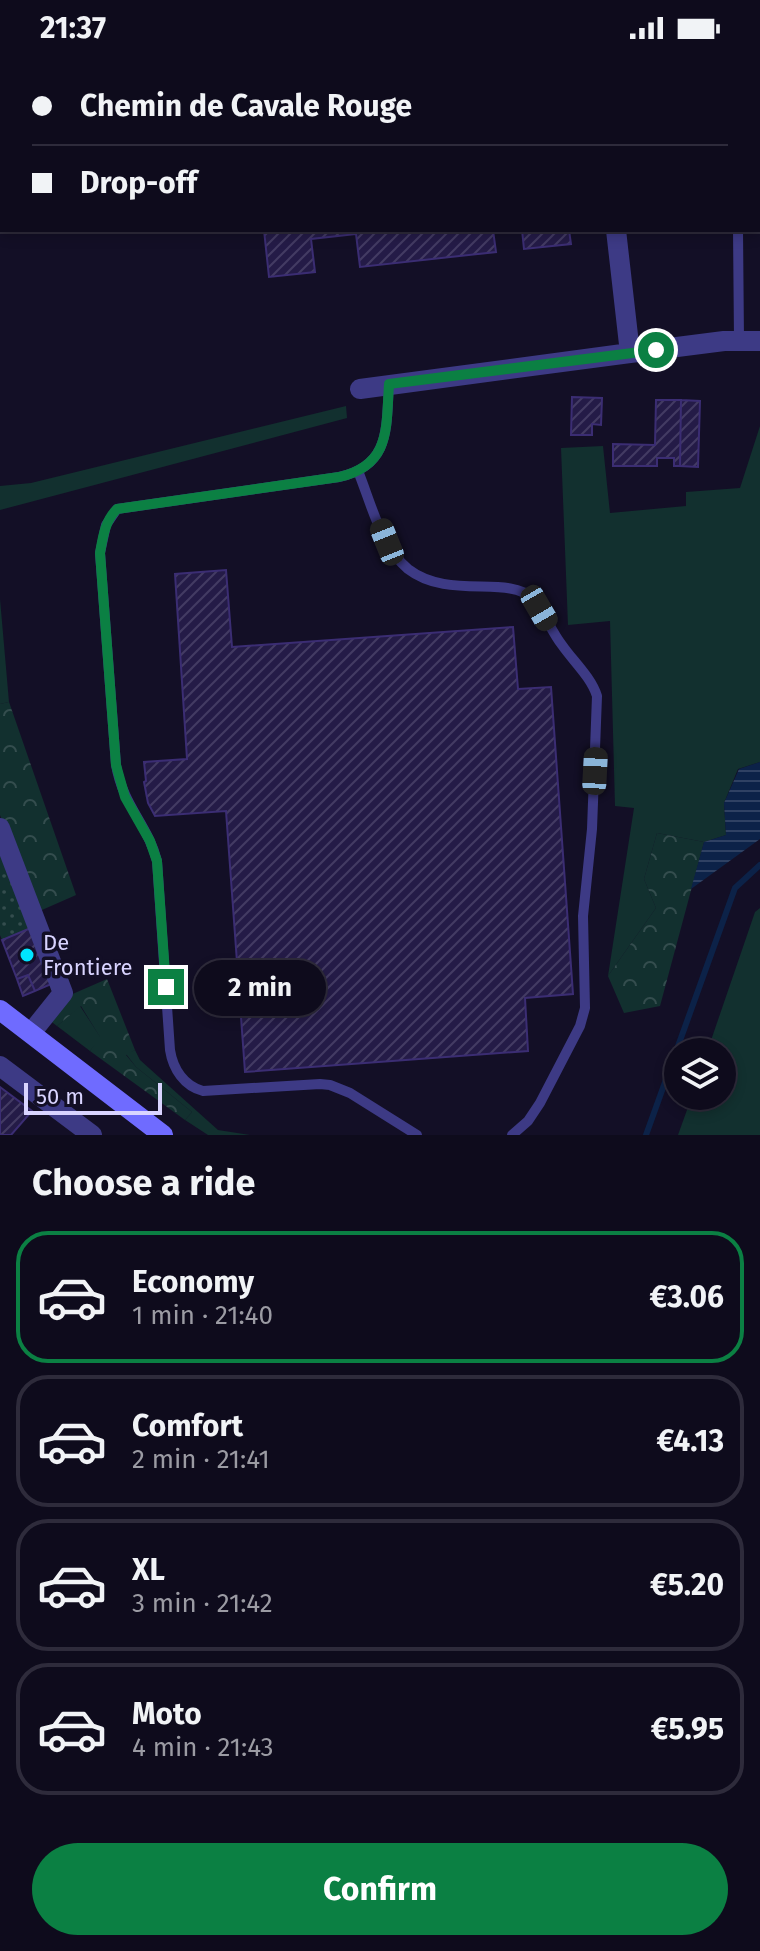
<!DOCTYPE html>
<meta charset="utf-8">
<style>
body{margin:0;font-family:"Fira Sans",sans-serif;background:#171425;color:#f1f3f6;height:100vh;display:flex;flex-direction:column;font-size:30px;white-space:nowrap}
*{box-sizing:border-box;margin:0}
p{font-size:26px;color:#9b9ba3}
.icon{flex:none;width:44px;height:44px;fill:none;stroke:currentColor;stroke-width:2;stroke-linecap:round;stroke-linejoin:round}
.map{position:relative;height:1079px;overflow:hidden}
.details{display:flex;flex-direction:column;background:#0e0b1c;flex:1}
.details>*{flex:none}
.banner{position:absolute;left:0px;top:0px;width:760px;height:176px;box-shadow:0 4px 12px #0003,0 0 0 2px #2e2b3b;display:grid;align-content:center;height:176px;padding:0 32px;background:#0e0b1c}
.buttons{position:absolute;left:664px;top:982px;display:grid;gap:16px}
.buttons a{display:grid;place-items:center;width:72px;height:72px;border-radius:50%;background:#0e0b1c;box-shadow:0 4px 12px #0003,0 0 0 2px #2e2b3b;font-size:40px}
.scale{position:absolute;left:24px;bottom:20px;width:138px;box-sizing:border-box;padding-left:8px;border:4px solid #d9d4ff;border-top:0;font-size:22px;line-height:28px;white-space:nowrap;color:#d9d4ff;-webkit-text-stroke:6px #130f26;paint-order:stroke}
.end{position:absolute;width:36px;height:36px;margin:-18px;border:10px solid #0b8043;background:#fff;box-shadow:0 0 0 4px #fff}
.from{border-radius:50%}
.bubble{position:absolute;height:56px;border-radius:28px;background:#0e0b1c;box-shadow:0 4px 12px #0003,0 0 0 2px #2e2b3b;font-size:26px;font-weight:700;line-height:56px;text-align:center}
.car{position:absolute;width:24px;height:48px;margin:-24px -12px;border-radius:10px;box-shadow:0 0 6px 2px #0007;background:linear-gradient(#222 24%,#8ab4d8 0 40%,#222 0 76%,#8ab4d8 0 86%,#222 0)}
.banner b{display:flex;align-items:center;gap:28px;height:76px;font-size:30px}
.banner b+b{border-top:2px solid #2e2b3b}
.banner i{width:20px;height:20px;background:#f1f3f6}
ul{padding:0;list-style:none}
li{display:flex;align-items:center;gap:24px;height:132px;margin:0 16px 12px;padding:0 16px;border:4px solid #2e2b3b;border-radius:32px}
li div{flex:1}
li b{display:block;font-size:30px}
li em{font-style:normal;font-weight:700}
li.selected{border-color:#0b8043}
li>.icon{width:72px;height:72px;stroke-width:1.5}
h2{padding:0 32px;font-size:36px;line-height:96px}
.cta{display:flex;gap:16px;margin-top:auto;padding:16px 32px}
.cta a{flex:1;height:92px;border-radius:48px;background:#0b8043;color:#fff;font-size:32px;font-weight:700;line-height:92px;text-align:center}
.status{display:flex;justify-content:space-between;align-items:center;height:56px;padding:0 40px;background:#0e0b1c;direction:ltr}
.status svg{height:22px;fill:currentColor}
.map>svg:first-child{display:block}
.grass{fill:#12302f}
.forest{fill:url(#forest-crowns)}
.garden{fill:url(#garden-dots)}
.water{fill:url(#water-rules)}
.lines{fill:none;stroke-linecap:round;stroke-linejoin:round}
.stream{stroke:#0c2248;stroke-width:6}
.building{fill:url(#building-hatch);stroke:#3b2d73;stroke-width:2}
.lane{stroke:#3d3a85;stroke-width:10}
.street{stroke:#3d3a85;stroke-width:20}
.secondary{stroke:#6f6bff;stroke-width:20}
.route{stroke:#0b8043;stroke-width:10}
.poi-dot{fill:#00e5ff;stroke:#130f26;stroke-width:3}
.labels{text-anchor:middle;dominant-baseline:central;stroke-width:7;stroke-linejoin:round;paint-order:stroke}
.poi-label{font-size:22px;fill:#d9d4ff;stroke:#130f26;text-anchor:start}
</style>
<div class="status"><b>21:37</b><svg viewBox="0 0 49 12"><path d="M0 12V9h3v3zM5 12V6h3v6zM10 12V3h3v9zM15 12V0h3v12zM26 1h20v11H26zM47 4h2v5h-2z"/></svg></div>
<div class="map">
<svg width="760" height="1079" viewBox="0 0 760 1079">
<defs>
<pattern id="forest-crowns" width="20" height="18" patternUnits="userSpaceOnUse" patternTransform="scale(2)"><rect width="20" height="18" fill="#12302f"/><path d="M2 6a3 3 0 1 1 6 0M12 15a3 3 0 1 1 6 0" fill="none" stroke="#344d4e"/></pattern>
<pattern id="garden-dots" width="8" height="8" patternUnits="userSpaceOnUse" patternTransform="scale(2)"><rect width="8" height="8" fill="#12302f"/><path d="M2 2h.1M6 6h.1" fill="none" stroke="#344d4e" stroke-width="1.8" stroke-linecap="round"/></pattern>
<pattern id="water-rules" width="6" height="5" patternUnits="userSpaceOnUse" patternTransform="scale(2)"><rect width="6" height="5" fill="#0c2248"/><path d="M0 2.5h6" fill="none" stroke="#2f4163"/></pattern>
<pattern id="building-hatch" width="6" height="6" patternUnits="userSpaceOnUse" patternTransform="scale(2)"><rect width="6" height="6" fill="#241b47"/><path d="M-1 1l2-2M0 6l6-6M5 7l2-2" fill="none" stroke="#433b63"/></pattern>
</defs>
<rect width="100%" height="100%" fill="#130f26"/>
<path class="grass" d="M 346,350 L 347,362 L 0,454 L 0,430 L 31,427 Z
M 760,370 L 760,706 L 738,713 L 724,747 L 726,779 L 704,786 L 657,777 L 644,823 L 656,852 L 608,920 L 634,752 L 615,750 L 610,565 L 568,569 L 561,392 L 603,390 L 610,457 L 686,450 L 686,436 L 740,432 Z
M 0,543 L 9,646 L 0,648 Z
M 760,852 L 760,1079 L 678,1079 L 692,1040 L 722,1040 L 722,996 L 707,996 L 755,856 Z
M 80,950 L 101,982 L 90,995 L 57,970 Z
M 135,994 L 140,1004 L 218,1074 L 250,1079 L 208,1079 L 185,1064 L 192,1056 L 136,1011 L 126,998 Z"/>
<path class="forest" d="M 9,646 L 76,839 L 35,857 L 0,759 L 0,648 Z
M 657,777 L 704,786 L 660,950 L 624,957 L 608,920 L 656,852 L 644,823 Z
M 107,923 L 135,994 L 126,999 L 136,1011 L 192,1056 L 185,1064 L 90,995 L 100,981 L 81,950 L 57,970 L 48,963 L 68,940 Z"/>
<path class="garden" d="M 0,799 L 33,871 L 2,884 L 0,879 Z"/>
<path class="water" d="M 760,706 L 760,783 L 691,833 L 704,786 L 726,779 L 724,747 L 739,713 Z"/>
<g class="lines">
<path class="stream" d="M 646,1079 L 735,832 L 760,809"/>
</g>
<path class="building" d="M 245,0 L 550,0 L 551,2 L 245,2 Z
M 626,0 L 760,0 L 760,26 L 758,27 L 758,2 Z
M 264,174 L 493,174 L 496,196 L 360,211 L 356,178 L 311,183 L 315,216 L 269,221 Z
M 522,174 L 569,174 L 571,188 L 524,193 Z
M 572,341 L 602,342 L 601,369 L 592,368 L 592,379 L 571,379 Z
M 656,344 L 681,344 L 680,410 L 674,410 L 674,402 L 657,402 L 657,410 L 613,410 L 613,388 L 655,389 Z
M 681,344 L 700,345 L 698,411 L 680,410 Z
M 226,514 L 232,591 L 513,571 L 518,633 L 551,631 L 573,938 L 525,942 L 528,995 L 245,1016 L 226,755 L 155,760 L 148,747 L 144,726 L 146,725 L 144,706 L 187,703 L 175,518 Z
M 33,871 L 56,926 L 35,935 L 28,919 L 17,923 L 2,884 Z
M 28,919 L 35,935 L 23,940 L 17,923 Z
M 0,1031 L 32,1055 L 11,1079 L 0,1079 Z"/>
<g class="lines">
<path class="lane" d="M 758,95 L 760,94
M 738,174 L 739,284
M 389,328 C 386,371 391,410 339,421 L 117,453 L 106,469 L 100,497 L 116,709 C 123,750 148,769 157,805 L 170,994 C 173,1013 184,1030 203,1035 L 320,1028 L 330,1029 L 350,1037 L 417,1079
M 358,415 C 371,447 381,491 408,513 C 448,544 508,519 532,542 C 544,555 551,575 562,589 C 573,605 591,621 597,640 L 592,773 L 583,860 L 585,952 L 580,970 L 540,1047 L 528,1065 L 512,1079"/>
<path class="street" d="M 596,0 L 596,2
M 630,297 L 724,285 L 760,285
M 360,333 L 630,297 L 616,174
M 0,772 L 63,937 L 31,977
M 0,1010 L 92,1079"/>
<path class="secondary" d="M 0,954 L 163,1079"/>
</g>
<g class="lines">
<path class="route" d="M 166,931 L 157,805 L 150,785 L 125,741 L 116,709 L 100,497 C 103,480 105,465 117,453 L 339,421 C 391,409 386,372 389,328 L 656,294"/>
</g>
<circle class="poi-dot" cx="27" cy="899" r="8"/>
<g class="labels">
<g class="poi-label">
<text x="43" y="886">De<tspan x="43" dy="25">Frontiere</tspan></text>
</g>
</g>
</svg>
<div class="buttons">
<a><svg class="icon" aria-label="layers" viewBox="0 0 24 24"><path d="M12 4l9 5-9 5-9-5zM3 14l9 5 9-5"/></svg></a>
</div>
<div class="scale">50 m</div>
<i class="end from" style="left:656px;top:294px"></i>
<i class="end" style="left:166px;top:931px"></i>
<div class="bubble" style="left:194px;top:904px;width:132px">2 min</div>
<i class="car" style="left:387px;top:486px;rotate:338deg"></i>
<i class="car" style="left:539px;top:552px;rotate:150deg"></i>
<i class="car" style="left:595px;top:715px;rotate:3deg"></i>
<div class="banner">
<b><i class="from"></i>Chemin de Cavale Rouge</b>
<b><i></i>Drop-off</b>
</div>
</div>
<section class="details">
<h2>Choose a ride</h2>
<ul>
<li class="selected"><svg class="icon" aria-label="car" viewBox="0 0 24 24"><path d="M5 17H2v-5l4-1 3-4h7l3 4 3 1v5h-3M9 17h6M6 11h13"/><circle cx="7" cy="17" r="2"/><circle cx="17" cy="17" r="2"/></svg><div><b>Economy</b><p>1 min · 21:40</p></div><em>€3.06</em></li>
<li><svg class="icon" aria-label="car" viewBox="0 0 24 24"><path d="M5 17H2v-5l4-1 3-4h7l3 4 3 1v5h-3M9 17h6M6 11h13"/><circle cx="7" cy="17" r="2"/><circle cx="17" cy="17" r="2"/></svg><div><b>Comfort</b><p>2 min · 21:41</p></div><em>€4.13</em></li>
<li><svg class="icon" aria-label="car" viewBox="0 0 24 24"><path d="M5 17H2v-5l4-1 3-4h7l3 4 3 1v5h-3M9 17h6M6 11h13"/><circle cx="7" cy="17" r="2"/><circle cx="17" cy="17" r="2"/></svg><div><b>XL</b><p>3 min · 21:42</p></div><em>€5.20</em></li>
<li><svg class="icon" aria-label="car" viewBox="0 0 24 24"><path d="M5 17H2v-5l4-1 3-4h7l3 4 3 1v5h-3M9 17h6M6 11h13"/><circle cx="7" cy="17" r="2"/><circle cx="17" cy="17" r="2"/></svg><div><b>Moto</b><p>4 min · 21:43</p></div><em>€5.95</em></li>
</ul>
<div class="cta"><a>Confirm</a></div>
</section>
